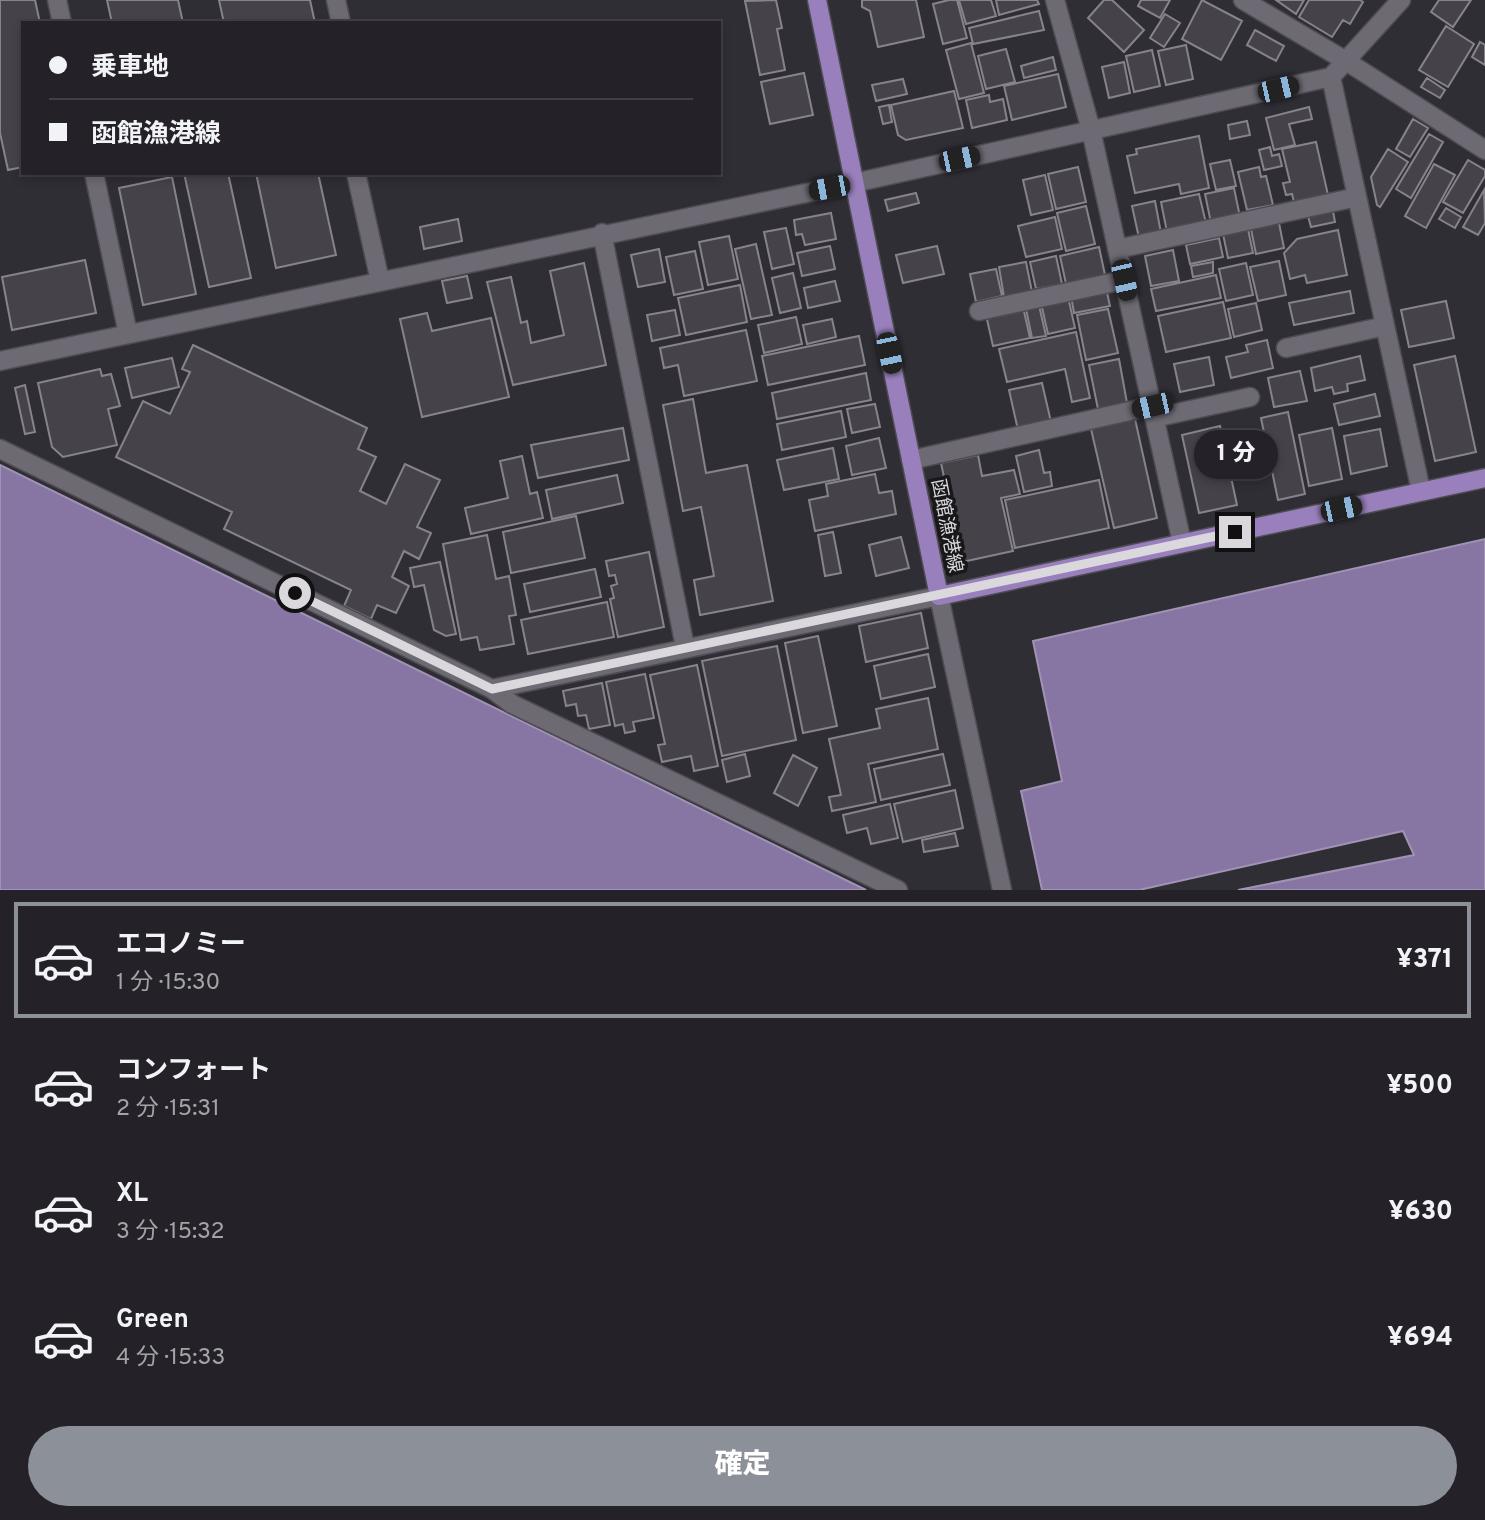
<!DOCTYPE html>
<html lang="ja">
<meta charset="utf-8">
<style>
body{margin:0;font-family:Overpass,"Noto Sans JP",sans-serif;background:#2c2a30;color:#f1f3f6;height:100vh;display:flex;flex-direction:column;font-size:26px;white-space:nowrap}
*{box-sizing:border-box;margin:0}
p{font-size:23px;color:#a3a4a8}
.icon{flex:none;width:38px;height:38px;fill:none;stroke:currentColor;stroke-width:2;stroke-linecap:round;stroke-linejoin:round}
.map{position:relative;height:890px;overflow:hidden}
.drawer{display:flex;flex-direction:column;background:#242228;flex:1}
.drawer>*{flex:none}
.hud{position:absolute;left:21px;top:21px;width:700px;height:154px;border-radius:0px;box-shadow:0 4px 10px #0003,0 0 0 2px #413f45;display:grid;align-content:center;height:154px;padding:0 28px;background:#242228}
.end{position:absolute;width:32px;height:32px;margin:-16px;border:9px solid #dad8dd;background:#111;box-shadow:0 0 0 4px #111}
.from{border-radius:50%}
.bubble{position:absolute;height:49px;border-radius:24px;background:#242228;box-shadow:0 4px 10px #0003,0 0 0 2px #413f45;font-size:23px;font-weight:800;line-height:49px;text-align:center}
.car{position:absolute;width:21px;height:42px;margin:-21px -10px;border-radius:9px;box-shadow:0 0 5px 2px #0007;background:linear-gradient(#222 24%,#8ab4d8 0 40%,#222 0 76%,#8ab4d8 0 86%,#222 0)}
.hud b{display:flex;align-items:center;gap:24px;height:66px;font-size:26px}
.hud b+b{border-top:2px solid #413f45}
.hud i{width:18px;height:18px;background:#f1f3f6}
ul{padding:12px 0 0;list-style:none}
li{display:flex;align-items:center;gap:21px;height:116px;margin:0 14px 10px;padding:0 14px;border:4px solid transparent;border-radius:0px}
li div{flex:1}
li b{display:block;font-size:26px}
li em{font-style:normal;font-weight:800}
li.on{border-color:#8c9099}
li>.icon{width:63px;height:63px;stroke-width:1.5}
.primary-button{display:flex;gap:14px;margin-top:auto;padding:14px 28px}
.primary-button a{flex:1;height:80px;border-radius:42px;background:#8c9099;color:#fff;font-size:28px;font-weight:800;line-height:80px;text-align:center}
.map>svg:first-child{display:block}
.water{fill:#8775a3;stroke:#a093b4;stroke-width:2}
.building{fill:#45424a;stroke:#87838c;stroke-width:2}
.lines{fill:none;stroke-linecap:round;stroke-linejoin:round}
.minor-casing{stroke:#4e4c53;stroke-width:21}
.major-casing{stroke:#4e4c53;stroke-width:21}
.minor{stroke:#6d6a73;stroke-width:18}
.major{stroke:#9980bc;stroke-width:18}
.route{stroke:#dad8dd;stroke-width:9}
.labels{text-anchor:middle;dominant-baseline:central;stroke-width:7;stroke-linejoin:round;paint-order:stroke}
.street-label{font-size:19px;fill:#dad8dd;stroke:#18171a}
</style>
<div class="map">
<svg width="1485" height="890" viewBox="0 0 1485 890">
<rect width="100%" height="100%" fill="#302e35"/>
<path class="water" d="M 0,465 L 866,890 L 0,890 Z
M 1485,539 L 1485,890 L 1238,890 L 1414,855 L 1403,831 L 1139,890 L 1042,890 L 1021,791 L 1062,781 L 1033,641 Z"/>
<path class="building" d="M 0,0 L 35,0 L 40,23 L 23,23 L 23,167 L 8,170 L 0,133 Z
M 107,0 L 178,0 L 183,23 L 112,23 Z
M 219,0 L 310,0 L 315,23 L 224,23 Z
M 776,0 L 782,28 L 777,29 L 785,70 L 760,75 L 745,1 Z
M 862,0 L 916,0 L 924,37 L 878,47 L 870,11 L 862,7 Z
M 949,0 L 957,0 L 967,38 L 943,44 L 933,4 Z
M 959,0 L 991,0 L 996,16 L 966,24 Z
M 996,0 L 1037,0 L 1039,4 L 999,15 Z
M 1104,0 L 1112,0 L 1144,30 L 1124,52 L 1088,18 Z
M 1141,0 L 1170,0 L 1160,18 L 1138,6 Z
M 1202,0 L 1242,21 L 1221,60 L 1182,39 Z
M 1276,0 L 1304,0 L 1296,14 Z
M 1309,0 L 1360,0 L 1363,2 L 1350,24 L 1343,20 L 1332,37 L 1299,17 Z
M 1439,0 L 1471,0 L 1453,27 L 1431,12 Z
M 1039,11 L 1044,30 L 973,44 L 969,28 Z
M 1165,14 L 1180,23 L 1164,47 L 1150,38 Z
M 1446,26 L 1474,44 L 1448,87 L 1419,70 Z
M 1255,30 L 1284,46 L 1276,61 L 1247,45 Z
M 1480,42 L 1485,45 L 1485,65 L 1472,57 Z
M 971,43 L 984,93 L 959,99 L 946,50 Z
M 1186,45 L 1193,79 L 1166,85 L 1158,51 Z
M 1006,49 L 1015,82 L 986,89 L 978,56 Z
M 1152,50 L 1160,86 L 1134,92 L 1126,56 Z
M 1053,57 L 1056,70 L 1024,78 L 1021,66 Z
M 1124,62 L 1130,93 L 1109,98 L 1102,67 Z
M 804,73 L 813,115 L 770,124 L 761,82 Z
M 1058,74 L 1066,107 L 1012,120 L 1004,86 Z
M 1427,78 L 1445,90 L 1440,98 L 1421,87 Z
M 903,79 L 907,94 L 876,101 L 872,85 Z
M 954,91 L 963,128 L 906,140 L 898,135 L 891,105 Z
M 989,95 L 990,102 L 1003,99 L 1007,120 L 972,128 L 966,100 Z
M 889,105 L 892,122 L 883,124 L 879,107 Z
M 1309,107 L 1312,119 L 1289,124 L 1295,145 L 1274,150 L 1266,118 Z
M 1413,119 L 1428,128 L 1410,157 L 1396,149 Z
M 1247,121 L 1250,135 L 1230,139 L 1228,125 Z
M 1429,134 L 1443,142 L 1411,198 L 1396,189 Z
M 1199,136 L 1209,188 L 1181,194 L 1179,184 L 1135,193 L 1127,156 L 1137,154 L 1136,149 Z
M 1316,142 L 1328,195 L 1294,202 L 1292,194 L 1286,195 L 1283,183 L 1290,182 L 1282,149 Z
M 1270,147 L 1272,156 L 1279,154 L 1282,166 L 1264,170 L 1259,150 Z
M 1388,149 L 1408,162 L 1380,207 L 1377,205 L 1371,177 Z
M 1230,160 L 1236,186 L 1216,190 L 1210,164 Z
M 1468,160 L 1485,170 L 1485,176 L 1463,213 L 1443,202 Z
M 1434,164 L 1455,175 L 1426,228 L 1405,216 Z
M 1078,167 L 1086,202 L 1056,209 L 1048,174 Z
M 1259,167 L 1261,177 L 1266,176 L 1273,205 L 1247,210 L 1238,172 Z
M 184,173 L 228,173 L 251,278 L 209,287 Z
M 256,173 L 318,173 L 336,255 L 276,268 Z
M 1045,175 L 1053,210 L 1031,215 L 1023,180 Z
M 172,177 L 196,294 L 143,305 L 119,188 Z
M 1234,188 L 1240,217 L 1211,223 L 1205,194 Z
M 1484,190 L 1485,223 L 1478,235 L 1463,227 Z
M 916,193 L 919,203 L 888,211 L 885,200 Z
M 1199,194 L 1206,223 L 1167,232 L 1161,202 Z
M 1155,201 L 1161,233 L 1139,238 L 1132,206 Z
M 1086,206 L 1095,244 L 1066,251 L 1057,213 Z
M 1446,208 L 1461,217 L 1455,228 L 1439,219 Z
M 1333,211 L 1335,222 L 1311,227 L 1308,216 Z
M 831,213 L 836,239 L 805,245 L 802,234 L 796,235 L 794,220 Z
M 1055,217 L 1062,249 L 1026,257 L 1018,226 Z
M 458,219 L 462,241 L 424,249 L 420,227 Z
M 1279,223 L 1284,248 L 1256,254 L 1251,229 Z
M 786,228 L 794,264 L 772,269 L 764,232 Z
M 1248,229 L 1253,253 L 1228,258 L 1223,234 Z
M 1338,230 L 1347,275 L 1307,283 L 1305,275 L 1290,279 L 1284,253 L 1297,239 Z
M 729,236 L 738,279 L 708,285 L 699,242 Z
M 1219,238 L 1223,257 L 1190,264 L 1186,245 Z
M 756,244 L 772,315 L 751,319 L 735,249 Z
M 830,246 L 835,269 L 802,276 L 797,253 Z
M 937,246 L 944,274 L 903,283 L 896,255 Z
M 1099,247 L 1105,275 L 1066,284 L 1060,256 Z
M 659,249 L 665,282 L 638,287 L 631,255 Z
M 1173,250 L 1179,281 L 1151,286 L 1145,256 Z
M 695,251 L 703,289 L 674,295 L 666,257 Z
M 1056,256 L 1062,284 L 1036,289 L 1030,262 Z
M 85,260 L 96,313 L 12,330 L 2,277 Z
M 1279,261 L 1286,295 L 1258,301 L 1250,267 Z
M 1026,262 L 1032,292 L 1004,297 L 999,267 Z
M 1213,262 L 1213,273 L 1193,277 L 1191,266 Z
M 584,263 L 606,365 L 513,385 L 487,282 L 511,277 L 521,323 L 527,321 L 531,343 L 564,335 L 550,271 Z
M 1246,263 L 1253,295 L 1226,301 L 1219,269 Z
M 996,269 L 1002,296 L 976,302 L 970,274 Z
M 793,273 L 801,308 L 780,313 L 772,278 Z
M 1216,275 L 1221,298 L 1156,311 L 1151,289 Z
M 467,276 L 472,298 L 447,303 L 442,281 Z
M 835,281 L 840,301 L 808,308 L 804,288 Z
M 740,285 L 747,322 L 686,335 L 678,298 Z
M 1106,288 L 1110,306 L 1074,313 L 1071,296 Z
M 1350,291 L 1354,313 L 1294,325 L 1289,303 Z
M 1068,297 L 1075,328 L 1048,334 L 1041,303 Z
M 1038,301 L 1046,336 L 1032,338 L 1025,304 Z
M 1446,301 L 1454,338 L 1409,347 L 1401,310 Z
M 1223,302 L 1231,338 L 1166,352 L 1158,316 Z
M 1256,303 L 1262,330 L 1234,337 L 1228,309 Z
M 1023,307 L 1030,338 L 993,346 L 986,315 Z
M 1108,309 L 1118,353 L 1086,360 L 1077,315 Z
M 675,310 L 680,335 L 652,341 L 647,315 Z
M 427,313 L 432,331 L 491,318 L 509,397 L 422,417 L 400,319 Z
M 796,317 L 802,344 L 764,353 L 758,325 Z
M 832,319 L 836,337 L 807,344 L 803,325 Z
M 746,330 L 757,381 L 684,396 L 678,365 L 664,368 L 660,348 Z
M 1076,332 L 1090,398 L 1072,402 L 1065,369 L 1007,382 L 999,349 Z
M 859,336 L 865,365 L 768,385 L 762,356 Z
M 1267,340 L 1273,368 L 1231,378 L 1226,357 L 1248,352 L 1246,345 Z
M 193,345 L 367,428 L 358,449 L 376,457 L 360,491 L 386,504 L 405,464 L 440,480 L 417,527 L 431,533 L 419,559 L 404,551 L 392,577 L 409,586 L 396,613 L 377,605 L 371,619 L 344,606 L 351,590 L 224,529 L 232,512 L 116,457 L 143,401 L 170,414 L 190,372 L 182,369 Z
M 1360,356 L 1365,380 L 1347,384 L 1348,391 L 1334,394 L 1332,387 L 1315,391 L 1311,368 Z
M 1455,356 L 1476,452 L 1435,461 L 1414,365 Z
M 1209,357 L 1214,385 L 1180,392 L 1174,364 Z
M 172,358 L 179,387 L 132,398 L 125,368 Z
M 1119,359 L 1127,403 L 1098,409 L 1089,365 Z
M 100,369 L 102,376 L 111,374 L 120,406 L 108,409 L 117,445 L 63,457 L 52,447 L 38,383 Z
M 1300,371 L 1307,401 L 1274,407 L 1268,378 Z
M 866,373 L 871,400 L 777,419 L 772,393 Z
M 1042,383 L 1051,422 L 1018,430 L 1009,390 Z
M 25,385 L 35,432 L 25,434 L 15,388 Z
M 1375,394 L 1380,416 L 1339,425 L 1334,404 Z
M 693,399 L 706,473 L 747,465 L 773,601 L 700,615 L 694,580 L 714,576 L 701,507 L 683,511 L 663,405 Z
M 875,404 L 880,427 L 852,433 L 847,409 Z
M 841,411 L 846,437 L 782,450 L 777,424 Z
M 1288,412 L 1305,494 L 1278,500 L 1261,418 Z
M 1135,419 L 1157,518 L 1114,528 L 1091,429 Z
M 1220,426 L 1237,505 L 1199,513 L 1182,435 Z
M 623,428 L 629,460 L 538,478 L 531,445 Z
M 1332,428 L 1342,479 L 1309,486 L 1299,435 Z
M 1380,429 L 1387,466 L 1351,474 L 1344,436 Z
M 879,438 L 886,468 L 852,475 L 846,446 Z
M 833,448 L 839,479 L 784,490 L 777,460 Z
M 1039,450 L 1044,473 L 1050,472 L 1052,486 L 1024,492 L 1016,456 Z
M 978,455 L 982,476 L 1014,470 L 1020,494 L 1001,498 L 1013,551 L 962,562 L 941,463 Z
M 522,456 L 530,494 L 537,492 L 543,518 L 471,534 L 465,508 L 508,498 L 500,461 Z
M 875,474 L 879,493 L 892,491 L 896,514 L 815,531 L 809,500 L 828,496 L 826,484 Z
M 617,475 L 623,503 L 552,519 L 546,490 Z
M 1099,480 L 1109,528 L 1015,548 L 1005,500 Z
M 576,516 L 585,558 L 511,573 L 503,532 Z
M 833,532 L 841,573 L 825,576 L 818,535 Z
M 487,535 L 496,579 L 509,576 L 516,615 L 509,616 L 514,644 L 480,650 L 477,637 L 461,640 L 443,544 Z
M 901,537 L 909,568 L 876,576 L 869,545 Z
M 649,552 L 664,627 L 618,637 L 610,599 L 614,598 L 611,586 L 617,584 L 615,575 L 609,576 L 606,561 Z
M 440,562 L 456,634 L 446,636 L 434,630 L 424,585 L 414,587 L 410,568 Z
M 595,569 L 601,597 L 530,612 L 524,584 Z
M 607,602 L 614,637 L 528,654 L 521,620 Z
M 921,613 L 928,648 L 866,662 L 859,626 Z
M 818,636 L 837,726 L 803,733 L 785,643 Z
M 777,646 L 796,740 L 722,756 L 702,661 Z
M 928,654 L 935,687 L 881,699 L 874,666 Z
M 697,665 L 718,766 L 694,771 L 691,756 L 662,762 L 658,745 L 665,744 L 650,675 Z
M 645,674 L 654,718 L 633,722 L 635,731 L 625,733 L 623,724 L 615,726 L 606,682 Z
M 602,683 L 610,725 L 589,729 L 586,715 L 578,716 L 576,704 L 566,706 L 563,691 Z
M 928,698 L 938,749 L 868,764 L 876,802 L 832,811 L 829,797 L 841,795 L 829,739 L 880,728 L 876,709 Z
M 745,754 L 750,776 L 727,782 L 722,760 Z
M 943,754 L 950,785 L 881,800 L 874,769 Z
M 793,755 L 817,768 L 798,806 L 774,793 Z
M 955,790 L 963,828 L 903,842 L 894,804 Z
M 890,804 L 898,838 L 871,844 L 867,828 L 847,833 L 843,815 Z
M 955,833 L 958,846 L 924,852 L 922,840 Z"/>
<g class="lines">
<g class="minor-casing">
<path id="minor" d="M 57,0 L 62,23
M 336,0 L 341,23
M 1055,0 L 1091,130 L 1182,543
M 1243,0 L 1346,61 L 1485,150
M 1331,77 L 1421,491
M 94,173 L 128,334
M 356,173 L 380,281
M 602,233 L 685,647
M 1117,249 L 1357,197
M 979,311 L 1124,280
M 1286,348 L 1385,326
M 0,361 L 854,183 L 1331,77 L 1401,0
M 1154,418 L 1250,397
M 0,449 L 492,689 L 939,596 L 1002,890
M 911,460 L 1152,406
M 492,689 L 512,704 L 898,890"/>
</g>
<g class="major-casing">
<path id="major" d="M 817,0 L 939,596 L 1485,478"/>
</g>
<use href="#minor" class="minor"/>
<use href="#major" class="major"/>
</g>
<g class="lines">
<path class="route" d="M 295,593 L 492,689 L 1235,532"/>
</g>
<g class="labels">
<g class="street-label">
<text transform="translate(946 526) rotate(79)">函館漁港線</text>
</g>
</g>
</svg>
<i class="end from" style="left:295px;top:593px"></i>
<i class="end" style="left:1235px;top:532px"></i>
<div class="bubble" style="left:1194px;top:430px;width:84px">1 分</div>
<i class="car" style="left:1278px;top:89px;rotate:77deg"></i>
<i class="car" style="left:959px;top:159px;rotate:78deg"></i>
<i class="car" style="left:829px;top:188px;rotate:259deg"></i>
<i class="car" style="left:1124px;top:280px;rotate:167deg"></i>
<i class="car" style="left:889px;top:353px;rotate:168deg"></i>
<i class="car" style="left:1152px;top:406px;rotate:257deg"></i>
<i class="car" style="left:1341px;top:509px;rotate:78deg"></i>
<div class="hud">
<b><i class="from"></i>乗車地</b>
<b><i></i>函館漁港線</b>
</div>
</div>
<section class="drawer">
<ul>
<li class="on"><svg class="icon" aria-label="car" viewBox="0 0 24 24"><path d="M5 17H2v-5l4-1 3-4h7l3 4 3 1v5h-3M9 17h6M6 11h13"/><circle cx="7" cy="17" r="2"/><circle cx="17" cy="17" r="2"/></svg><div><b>エコノミー</b><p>1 分 · 15:30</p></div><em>¥371</em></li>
<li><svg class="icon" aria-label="car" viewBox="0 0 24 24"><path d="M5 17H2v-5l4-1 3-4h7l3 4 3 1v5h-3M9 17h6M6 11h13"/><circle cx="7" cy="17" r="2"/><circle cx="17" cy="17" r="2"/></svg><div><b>コンフォート</b><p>2 分 · 15:31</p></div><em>¥500</em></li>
<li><svg class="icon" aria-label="car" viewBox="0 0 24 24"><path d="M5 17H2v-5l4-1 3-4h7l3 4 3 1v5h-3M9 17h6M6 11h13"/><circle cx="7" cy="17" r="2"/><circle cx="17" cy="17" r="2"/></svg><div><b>XL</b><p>3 分 · 15:32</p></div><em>¥630</em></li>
<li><svg class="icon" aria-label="car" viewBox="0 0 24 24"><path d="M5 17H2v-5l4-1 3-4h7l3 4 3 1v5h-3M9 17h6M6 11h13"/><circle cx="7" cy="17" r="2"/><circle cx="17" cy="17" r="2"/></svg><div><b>Green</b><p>4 分 · 15:33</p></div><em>¥694</em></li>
</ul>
<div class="primary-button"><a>確定</a></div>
</section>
